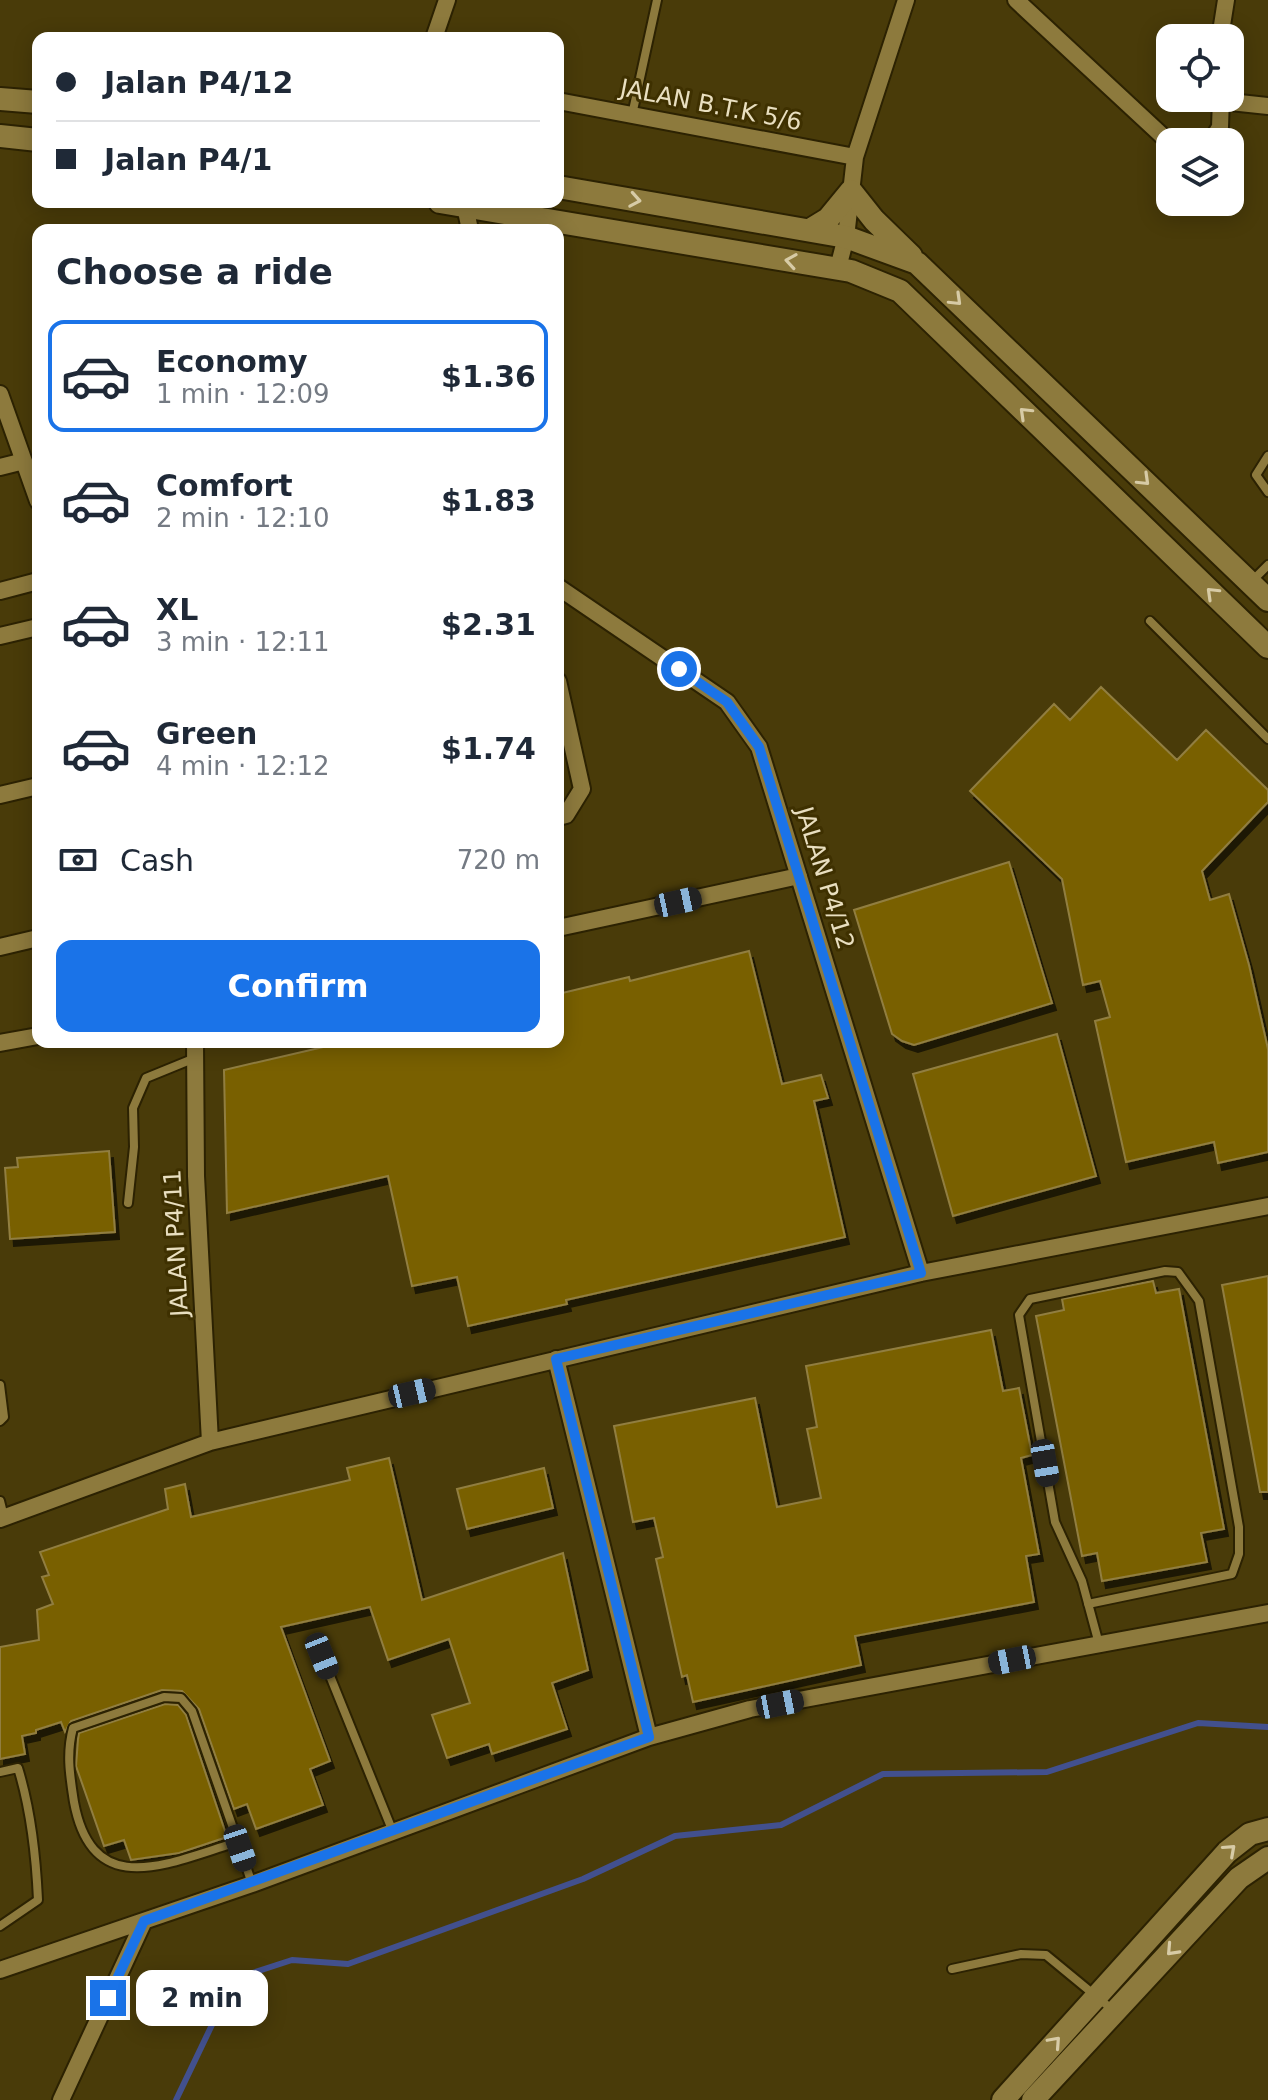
<!DOCTYPE html>
<meta charset="utf-8">
<style>
body{margin:0;font-family:"DejaVu Sans",sans-serif;background:#f6f6f7;color:#1f2937;height:100vh;display:flex;flex-direction:column;font-size:30px;white-space:nowrap}
*{box-sizing:border-box;margin:0}
p{font-size:26px;color:#747a83}
.icon{flex:none;width:44px;height:44px;fill:none;stroke:currentColor;stroke-width:2;stroke-linecap:round;stroke-linejoin:round}
.map{position:relative;flex:1;overflow:hidden}
.drawer{position:absolute;left:32px;top:224px;width:532px;height:824px;display:flex;flex-direction:column;background:#fff;border-radius:16px;box-shadow:0 4px 20px #0003}
.drawer>*{flex:none}
.top-card{position:absolute;left:32px;top:32px;width:532px;height:176px;border-radius:16px;box-shadow:0 4px 20px #0003;display:grid;align-content:center;height:176px;padding:0 24px;background:#fff}
.buttons{position:absolute;left:1156px;top:24px;display:grid;gap:16px}
.buttons a{display:grid;place-items:center;width:88px;height:88px;border-radius:16px;background:#fff;box-shadow:0 4px 20px #0003;font-size:40px}
.end{position:absolute;width:36px;height:36px;margin:-18px;border:10px solid #1a73e8;background:#fff;box-shadow:0 0 0 4px #fff}
.from{border-radius:50%}
.bubble{position:absolute;height:56px;border-radius:16px;background:#fff;box-shadow:0 4px 20px #0003;font-size:26px;font-weight:700;line-height:56px;text-align:center}
.car{position:absolute;width:24px;height:48px;margin:-24px -12px;border-radius:10px;box-shadow:0 0 6px 2px #0007;background:linear-gradient(#222 24%,#8ab4d8 0 40%,#222 0 76%,#8ab4d8 0 86%,#222 0)}
.top-card b{display:flex;align-items:center;gap:28px;height:76px;font-size:30px}
.top-card b+b{border-top:2px solid #e0e1e3}
.top-card i{width:20px;height:20px;background:#1f2937}
ul{padding:0;list-style:none}
li{display:flex;align-items:center;gap:24px;height:112px;margin:0 16px 12px;padding:0 8px;border:4px solid transparent;border-radius:16px}
li div{flex:1}
li b{display:block;font-size:30px}
li em{font-style:normal;font-weight:700}
li.on{border-color:#1a73e8}
li>.icon{width:72px;height:72px;stroke-width:1.5}
h2{padding:0 24px;font-size:36px;line-height:96px}
.pay{display:flex;align-items:center;gap:20px;height:88px;padding:0 24px;font-size:30px}
.pay p{margin-inline-start:auto}
.primary-button{display:flex;gap:16px;margin-top:auto;padding:16px 24px}
.primary-button a{flex:1;height:92px;border-radius:16px;background:#1a73e8;color:#fff;font-size:32px;font-weight:700;line-height:92px;text-align:center}
.map>svg:first-child{display:block}
.lines{fill:none;stroke-linecap:round;stroke-linejoin:round}
.stream{stroke:#42508e;stroke-width:6}
.building{fill:#796101;stroke:#917e41;stroke-width:2;filter:url(#shadow)}
.lane-casing{stroke:#2c2202;stroke-width:12}
.street-casing{stroke:#2c2202;stroke-width:20}
.secondary-casing{stroke:#2c2202;stroke-width:26}
.lane{stroke:#8d7a3d;stroke-width:8}
.street{stroke:#8d7a3d;stroke-width:16}
.secondary{stroke:#8d7a3d;stroke-width:22}
.oneway{stroke:#d7cba6}
.route{stroke:#1a73e8;stroke-width:10}
.labels{text-anchor:middle;dominant-baseline:central;stroke-width:6;stroke-linejoin:round;paint-order:stroke}
.street-label{font-size:24px;fill:#e9dfc0;stroke:#3e3000}
</style>
<div class="map">
<svg width="1268" height="2100" viewBox="0 0 1268 2100">
<defs>
<filter id="shadow"><feDropShadow dx="4" dy="7" stdDeviation="0" flood-color="#0009"/></filter>
</defs>
<rect width="100%" height="100%" fill="#493b09"/>
<g class="lines">
<path class="stream" d="M 176,2100 L 234,1979 L 292,1960 L 348,1964 L 583,1879 L 675,1836 L 781,1825 L 883,1774 L 1047,1772 L 1198,1723 L 1268,1727"/>
</g>
<path class="building" d="M 1101,687 L 1177,760 L 1206,730 L 1268,790 L 1268,802 L 1202,871 L 1210,900 L 1229,894 L 1249,965 L 1268,1049 L 1268,1152 L 1218,1163 L 1214,1142 L 1126,1162 L 1095,1021 L 1110,1017 L 1100,981 L 1083,985 L 1062,879 L 970,791 L 1054,704 L 1070,720 Z
M 1009,862 L 1052,1003 L 914,1045 L 902,1041 L 892,1034 L 854,910 Z
M 749,951 L 782,1084 L 821,1075 L 828,1098 L 814,1101 L 845,1237 L 566,1300 L 567,1304 L 468,1326 L 457,1277 L 412,1286 L 388,1176 L 227,1213 L 224,1070 L 345,1042 L 558,1042 L 558,994 L 629,977 L 630,981 Z
M 1057,1034 L 1096,1176 L 953,1216 L 913,1074 Z
M 109,1151 L 115,1232 L 10,1239 L 5,1168 L 18,1167 L 17,1158 Z
M 1268,1276 L 1268,1492 L 1260,1492 L 1222,1285 Z
M 1153,1281 L 1156,1293 L 1179,1289 L 1224,1529 L 1201,1533 L 1207,1562 L 1102,1581 L 1097,1553 L 1082,1556 L 1036,1316 L 1064,1310 L 1062,1299 Z
M 991,1330 L 1003,1391 L 1019,1388 L 1032,1455 L 1021,1458 L 1039,1554 L 1026,1556 L 1034,1602 L 855,1636 L 861,1665 L 693,1702 L 687,1675 L 682,1677 L 656,1559 L 663,1557 L 654,1518 L 633,1522 L 614,1426 L 755,1398 L 777,1507 L 821,1498 L 807,1429 L 817,1427 L 806,1366 Z
M 389,1458 L 422,1600 L 563,1553 L 588,1670 L 552,1683 L 567,1729 L 492,1754 L 489,1744 L 447,1758 L 432,1715 L 470,1703 L 449,1639 L 388,1660 L 370,1607 L 281,1627 L 330,1761 L 310,1769 L 323,1805 L 256,1829 L 247,1804 L 234,1809 L 199,1709 L 182,1691 L 162,1690 L 71,1721 L 65,1732 L 61,1722 L 36,1730 L 36,1733 L 22,1736 L 25,1754 L 0,1759 L 0,1647 L 39,1640 L 37,1610 L 53,1604 L 42,1577 L 49,1575 L 40,1552 L 168,1509 L 165,1489 L 185,1484 L 191,1517 L 350,1480 L 347,1468 Z
M 544,1468 L 553,1508 L 467,1529 L 457,1489 Z
M 165,1704 L 178,1705 L 186,1715 L 227,1837 L 179,1853 L 131,1860 L 124,1840 L 104,1846 L 76,1766 L 78,1739 L 79,1733 Z"/>
<g class="lines">
<g class="lane-casing">
<path id="lane" d="M 632,115 L 657,0
M 1268,456 L 1256,475 L 1268,492
M 1252,581 L 1268,565
M 1150,621 L 1268,739
M 128,1203 L 134,1147 L 133,1108 L 146,1078 L 195,1058
M 0,1385 L 4,1417 L 0,1421
M 0,1501 L 4,1517
M 1088,1604 L 1232,1574 L 1239,1554 L 1239,1527 L 1199,1301 L 1178,1272 L 1165,1271 L 1030,1299 L 1019,1315 L 1055,1522 L 1082,1581 L 1099,1644
M 322,1656 L 393,1832
M 0,1772 L 18,1768 C 31,1810 36,1856 38,1900 L 0,1926
M 240,1848 L 192,1711 L 181,1698 L 164,1697 L 73,1728 C 66,1754 70,1776 74,1802 C 92,1899 164,1865 231,1844 L 240,1848 L 252,1884
M 952,1969 L 1021,1954 L 1046,1955 L 1114,2011"/>
</g>
<g class="street-casing">
<path id="street" d="M 1016,0 L 1170,143
M 434,38 L 447,0
M 1220,38 L 1226,0
M 558,101 L 855,157
M 1221,101 L 1268,106
M 1211,142 L 1220,127 L 1221,98
M 465,206 L 470,230
M 838,268 L 846,237 L 855,157 L 906,0
M 0,394 L 38,501
M 0,467 L 24,461
M 558,587 L 727,702 L 759,747 L 921,1273
M 0,591 L 38,581
M 0,636 L 38,627
M 558,681 L 582,789 L 566,815 L 558,817
M 0,795 L 38,786
M 558,928 L 799,876
M 0,947 L 38,938
M 195,1042 L 196,1176 L 210,1442
M 0,1043 L 38,1036
M 556,1359 L 649,1737
M 0,1519 L 210,1442 L 921,1273 L 1268,1206
M 0,1970 L 252,1884 L 649,1737 L 750,1709 L 1268,1613
M 61,2100 L 144,1921"/>
</g>
<g class="secondary-casing">
<path id="secondary" d="M 0,99 L 38,102
M 0,136 L 38,140
M 558,187 L 846,237 L 917,263 L 1268,600
M 440,202 L 851,271 L 900,291 L 1268,647
M 810,230 L 828,219 L 851,191 L 874,220 L 911,256
M 1003,2100 L 1227,1852 L 1250,1834 L 1268,1829
M 1033,2100 L 1239,1878 L 1268,1858"/>
</g>
<use href="#lane" class="lane"/>
<use href="#street" class="street"/>
<use href="#secondary" class="secondary"/>
</g>
<defs><path id="oneway-chevron" d="M-2-3.5L2.5 0L-2 3.5" fill="none" stroke-width="1.6" stroke-linecap="round" stroke-linejoin="round" transform="scale(2)"/></defs>
<g class="oneway">
<use href="#oneway-chevron" transform="translate(635 200) rotate(10)"/>
<use href="#oneway-chevron" transform="translate(791 261) rotate(-171)"/>
<use href="#oneway-chevron" transform="translate(956 300) rotate(44)"/>
<use href="#oneway-chevron" transform="translate(1025 413) rotate(-136)"/>
<use href="#oneway-chevron" transform="translate(1144 480) rotate(44)"/>
<use href="#oneway-chevron" transform="translate(1212 593) rotate(-136)"/>
<use href="#oneway-chevron" transform="translate(1230 1850) rotate(-42)"/>
<use href="#oneway-chevron" transform="translate(1172 1950) rotate(133)"/>
<use href="#oneway-chevron" transform="translate(1055 2042) rotate(-48)"/>
</g>
<g class="lines">
<path class="route" d="M 108,1998 L 144,1921 L 649,1737 L 556,1359 L 921,1273 L 759,747 L 727,702 L 679,669"/>
</g>
<g class="labels">
<g class="street-label">
<text transform="translate(711 105) rotate(11)">JALAN B.T.K 5/6</text>
<text transform="translate(825 878) rotate(73)">JALAN P4/12</text>
<text transform="translate(176 1243) rotate(-93)">JALAN P4/11</text>
</g>
</g>
</svg>
<div class="buttons">
<a><svg class="icon" aria-label="locate" viewBox="0 0 24 24"><circle cx="12" cy="12" r="6"/><path d="M12 2v4M12 18v4M2 12h4M18 12h4"/></svg></a>
<a><svg class="icon" aria-label="layers" viewBox="0 0 24 24"><path d="M12 4l9 5-9 5-9-5zM3 14l9 5 9-5"/></svg></a>
</div>
<i class="end from" style="left:679px;top:669px"></i>
<i class="end" style="left:108px;top:1998px"></i>
<div class="bubble" style="left:136px;top:1970px;width:132px">2 min</div>
<i class="car" style="left:678px;top:902px;rotate:78deg"></i>
<i class="car" style="left:412px;top:1393px;rotate:77deg"></i>
<i class="car" style="left:1045px;top:1463px;rotate:170deg"></i>
<i class="car" style="left:322px;top:1656px;rotate:158deg"></i>
<i class="car" style="left:1012px;top:1660px;rotate:259deg"></i>
<i class="car" style="left:780px;top:1704px;rotate:79deg"></i>
<i class="car" style="left:240px;top:1848px;rotate:161deg"></i>
<div class="top-card">
<b><i class="from"></i>Jalan P4/12</b>
<b><i></i>Jalan P4/1</b>
</div>
<section class="drawer">
<h2>Choose a ride</h2>
<ul>
<li class="on"><svg class="icon" aria-label="car" viewBox="0 0 24 24"><path d="M5 17H2v-5l4-1 3-4h7l3 4 3 1v5h-3M9 17h6M6 11h13"/><circle cx="7" cy="17" r="2"/><circle cx="17" cy="17" r="2"/></svg><div><b>Economy</b><p>1 min · 12:09</p></div><em>$1.36</em></li>
<li><svg class="icon" aria-label="car" viewBox="0 0 24 24"><path d="M5 17H2v-5l4-1 3-4h7l3 4 3 1v5h-3M9 17h6M6 11h13"/><circle cx="7" cy="17" r="2"/><circle cx="17" cy="17" r="2"/></svg><div><b>Comfort</b><p>2 min · 12:10</p></div><em>$1.83</em></li>
<li><svg class="icon" aria-label="car" viewBox="0 0 24 24"><path d="M5 17H2v-5l4-1 3-4h7l3 4 3 1v5h-3M9 17h6M6 11h13"/><circle cx="7" cy="17" r="2"/><circle cx="17" cy="17" r="2"/></svg><div><b>XL</b><p>3 min · 12:11</p></div><em>$2.31</em></li>
<li><svg class="icon" aria-label="car" viewBox="0 0 24 24"><path d="M5 17H2v-5l4-1 3-4h7l3 4 3 1v5h-3M9 17h6M6 11h13"/><circle cx="7" cy="17" r="2"/><circle cx="17" cy="17" r="2"/></svg><div><b>Green</b><p>4 min · 12:12</p></div><em>$1.74</em></li>
</ul>
<div class="pay"><svg class="icon" aria-label="cash" viewBox="0 0 24 24"><path d="M3 7h18v10H3z"/><circle cx="12" cy="12" r="2"/></svg>Cash<p>720 m</p></div>
<div class="primary-button"><a>Confirm</a></div>
</section>
</div>
